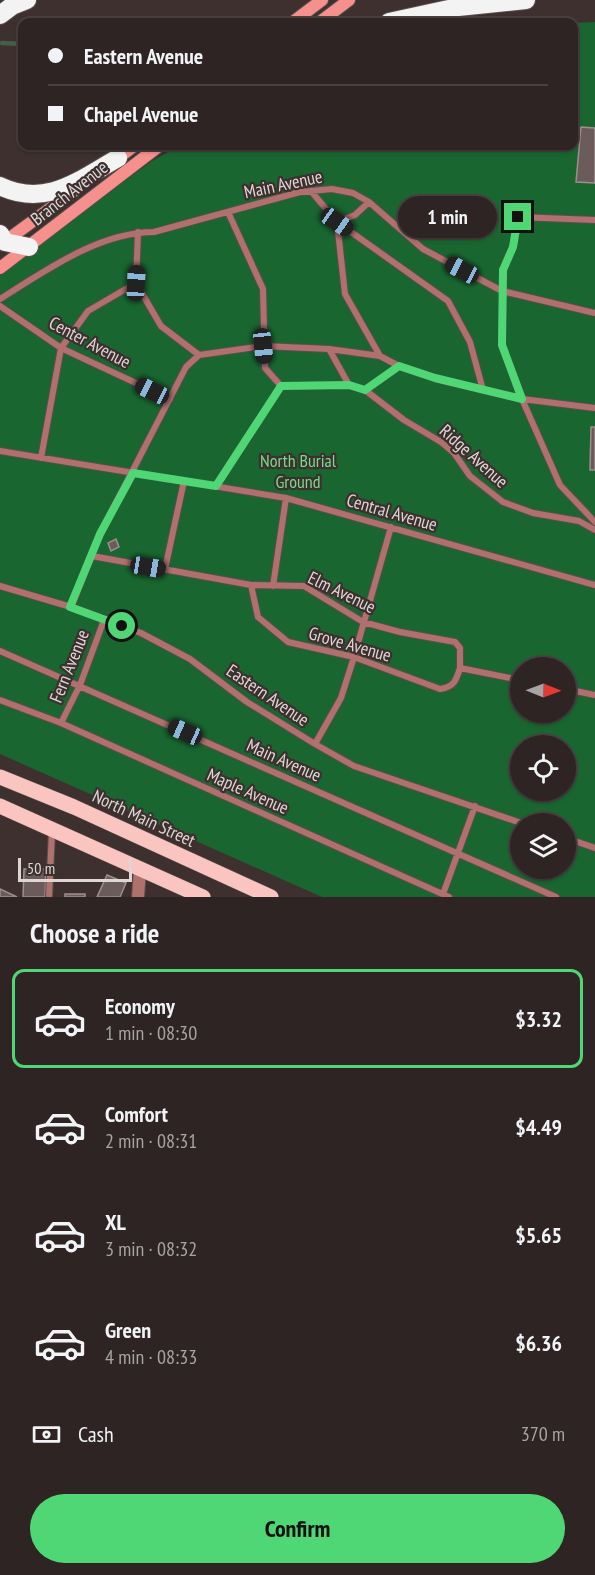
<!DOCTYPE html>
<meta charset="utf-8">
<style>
body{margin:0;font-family:"PT Sans Narrow",sans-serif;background:#362c2b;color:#f1f3f6;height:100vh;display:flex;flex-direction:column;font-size:22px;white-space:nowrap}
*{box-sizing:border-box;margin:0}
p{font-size:20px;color:#a7a4a6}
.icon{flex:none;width:33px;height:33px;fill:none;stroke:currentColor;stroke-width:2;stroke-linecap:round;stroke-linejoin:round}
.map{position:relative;height:897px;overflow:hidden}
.side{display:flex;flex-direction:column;background:#2e2423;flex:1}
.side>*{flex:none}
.hud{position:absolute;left:18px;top:18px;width:560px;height:132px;border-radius:12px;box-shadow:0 2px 4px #0004,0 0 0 2px #494141;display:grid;align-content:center;height:132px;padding:0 30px;background:#2e2423}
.needle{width:39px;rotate:91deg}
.fabs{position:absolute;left:510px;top:657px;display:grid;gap:12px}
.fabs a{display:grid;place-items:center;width:66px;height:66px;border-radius:50%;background:#2e2423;box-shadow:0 2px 4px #0004,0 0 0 2px #494141;font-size:30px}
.scale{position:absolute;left:18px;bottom:15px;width:114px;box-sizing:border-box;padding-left:6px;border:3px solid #ded6d5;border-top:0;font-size:16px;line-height:21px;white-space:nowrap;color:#ded6d5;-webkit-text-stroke:4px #3d302f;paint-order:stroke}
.end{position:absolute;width:27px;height:27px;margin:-14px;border:8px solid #4fd675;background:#111;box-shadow:0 0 0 3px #111}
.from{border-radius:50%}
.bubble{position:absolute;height:42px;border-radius:21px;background:#2e2423;box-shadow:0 2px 4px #0004,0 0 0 2px #494141;font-size:20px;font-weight:700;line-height:42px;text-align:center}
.car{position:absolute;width:18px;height:36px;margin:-18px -9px;border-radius:8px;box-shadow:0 0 4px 2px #0007;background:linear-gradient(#222 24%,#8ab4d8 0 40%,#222 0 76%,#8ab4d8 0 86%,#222 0)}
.hud b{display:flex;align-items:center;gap:21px;height:57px;font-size:22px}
.hud b+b{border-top:2px solid #494141}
.hud i{width:15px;height:15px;background:#f1f3f6}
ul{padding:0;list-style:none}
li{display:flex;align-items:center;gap:18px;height:99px;margin:0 12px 9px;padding:0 18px;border:3px solid transparent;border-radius:12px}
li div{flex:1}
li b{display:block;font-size:22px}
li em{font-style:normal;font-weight:700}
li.active{border-color:#4fd675}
li>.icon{width:54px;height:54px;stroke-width:1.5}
h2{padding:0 30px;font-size:27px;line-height:72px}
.pay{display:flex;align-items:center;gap:15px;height:66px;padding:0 30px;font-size:22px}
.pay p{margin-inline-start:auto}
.action{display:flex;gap:12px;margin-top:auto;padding:12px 30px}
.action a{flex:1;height:69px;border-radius:36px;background:#4fd675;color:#111;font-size:24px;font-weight:700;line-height:69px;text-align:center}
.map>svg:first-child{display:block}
.green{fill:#196631;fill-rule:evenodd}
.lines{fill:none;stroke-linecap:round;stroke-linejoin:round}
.stream{stroke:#435e49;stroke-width:4.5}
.building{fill:#6b5c5b;stroke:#9e8e8d;stroke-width:1.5}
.lane-casing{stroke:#5a4e4d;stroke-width:8}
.street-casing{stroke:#5a4e4d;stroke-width:14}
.secondary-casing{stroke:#5a4e4d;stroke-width:14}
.primary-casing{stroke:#5a4e4d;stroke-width:16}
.highway-casing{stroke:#5a4e4d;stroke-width:20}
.lane{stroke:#af706e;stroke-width:6}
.street{stroke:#af706e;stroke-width:12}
.secondary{stroke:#f5908d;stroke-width:12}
.primary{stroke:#fac4c1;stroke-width:15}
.highway{stroke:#f3f3f3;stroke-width:18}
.route{stroke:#4fd675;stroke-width:8}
.labels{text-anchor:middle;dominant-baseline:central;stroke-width:4.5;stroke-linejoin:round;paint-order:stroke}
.street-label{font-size:18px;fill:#ded6d5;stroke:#3d302f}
.park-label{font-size:18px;fill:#74dd8b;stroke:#3d302f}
</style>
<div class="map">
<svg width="595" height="897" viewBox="0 0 595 897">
<rect width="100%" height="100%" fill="#3d302f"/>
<path class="green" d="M 595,22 L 595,897 L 322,897 L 0,754 L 0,273 L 152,161 L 179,146 L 573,146 L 573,23 ZM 520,668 L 566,668 L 566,712 L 520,712 ZM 520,746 L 566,746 L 566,790 L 520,790 ZM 520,824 L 566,824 L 566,868 L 520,868 Z"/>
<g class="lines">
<path class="stream" d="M 2,43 L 22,44"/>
</g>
<path class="building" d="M 581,127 L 595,128 L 595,183 L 576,182 Z
M 591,427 L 595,427 L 595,470 L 590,470 Z
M 116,539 L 119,547 L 111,551 L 108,543 Z
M 24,869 L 46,869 L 45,897 L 23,897 Z
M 107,875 L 126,883 L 120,897 L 97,897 Z
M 0,889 L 17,897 L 0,897 Z
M 65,894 L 85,894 L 85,897 L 65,897 Z"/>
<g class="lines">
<g class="lane-casing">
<path id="lane" d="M 311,191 L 337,222 L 448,301 L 470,342 L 483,390
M 369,202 L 355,215 L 337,222 L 345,294 L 380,356
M 228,212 L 263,289 L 265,368 L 281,386
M 595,220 L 518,217 L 513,247 L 503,269 L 502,345 L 522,399 L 560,485 L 595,522
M 138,232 L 136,283 L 161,326 L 199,355
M 0,299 C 45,271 99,232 154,232 L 300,192 L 332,189 L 353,193 L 369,202 L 423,249 L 502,291 L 595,313
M 0,306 L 61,348 L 170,399
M 329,349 L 349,385
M 365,390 L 399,366
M 0,451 L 286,498 L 595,585
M 41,458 L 61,348 L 88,311 L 136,283
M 216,486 L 281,386 L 349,385 L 365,390 L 404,420 L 441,442 L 454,453 L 470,476 L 503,502 L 533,513 L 579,521 L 595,530
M 92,556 L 251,585 L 304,586 L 363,622 L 400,632 L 455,642 L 460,648 L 460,668 L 520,680
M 165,569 L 184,481
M 251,585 L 258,617 L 288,642 L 354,657 L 440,689 C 454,687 456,681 460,668
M 0,586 L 71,607 L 141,633 L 190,659 L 247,702 L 315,744 L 354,766 L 524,824
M 273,586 L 286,498
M 71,607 L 100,534 L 186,367 L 199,355 L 263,346 L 329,349 L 380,356 L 399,366 L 435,378 L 483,390 L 522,399 L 595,408
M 0,651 L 556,897
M 566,689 L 595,695
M 0,700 L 61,723 L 449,897
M 61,723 L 80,685 L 104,620
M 315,744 L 341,698 L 354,657 L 391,527
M 566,838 L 595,848
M 443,894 L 475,806
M 49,897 L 52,830"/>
</g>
<g class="street-casing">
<path id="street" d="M 138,897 L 140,869"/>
</g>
<g class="secondary-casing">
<path id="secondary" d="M 293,22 L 322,0
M 320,22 L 349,0
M 114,161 L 134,146
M 3,243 L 78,188
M 0,268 L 159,146"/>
</g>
<g class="primary-casing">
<path id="primary" d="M 0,777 L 74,807 L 271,897
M 0,806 L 203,897"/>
</g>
<g class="highway-casing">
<path id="highway" d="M 0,15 L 12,6 L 27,0
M 389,22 L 458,7 L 526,0
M 0,186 C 46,208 79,180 118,158
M 0,234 L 5,242 L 29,247"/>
</g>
<use href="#lane" class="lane"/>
<use href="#street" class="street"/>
<use href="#secondary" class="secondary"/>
<use href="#primary" class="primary"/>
<use href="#highway" class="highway"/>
</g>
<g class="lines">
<path class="route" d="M 122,626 L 70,607 L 100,534 L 133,473 L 216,486 L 281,386 L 349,385 L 365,390 L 399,366 L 435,378 L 522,399 L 502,345 L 503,270 L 513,247 L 518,217"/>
</g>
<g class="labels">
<g class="street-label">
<text transform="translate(283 184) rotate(-12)">Main Avenue</text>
<text transform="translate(69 193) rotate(-38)">Branch Avenue</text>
<text transform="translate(90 342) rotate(28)">Center Avenue</text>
<text transform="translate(474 456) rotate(42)">Ridge Avenue</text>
<text transform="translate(392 512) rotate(16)">Central Avenue</text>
<text transform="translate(342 592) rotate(26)">Elm Avenue</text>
<text transform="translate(350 644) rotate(16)">Grove Avenue</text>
<text transform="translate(69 666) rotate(-68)">Fern Avenue</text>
<text transform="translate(268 695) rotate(34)">Eastern Avenue</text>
<text transform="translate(284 760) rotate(24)">Main Avenue</text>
<text transform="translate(248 791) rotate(24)">Maple Avenue</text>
<text transform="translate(144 818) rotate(25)">North Main Street</text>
</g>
<g class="park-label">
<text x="298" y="460">North Burial<tspan x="298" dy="21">Ground</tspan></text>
</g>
</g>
</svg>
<div class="fabs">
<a><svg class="needle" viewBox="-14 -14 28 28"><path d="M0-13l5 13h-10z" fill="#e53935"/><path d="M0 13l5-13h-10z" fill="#a7a4a6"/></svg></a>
<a><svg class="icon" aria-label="locate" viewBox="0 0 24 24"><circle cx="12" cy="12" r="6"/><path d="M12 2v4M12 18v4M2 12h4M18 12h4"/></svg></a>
<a><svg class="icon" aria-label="layers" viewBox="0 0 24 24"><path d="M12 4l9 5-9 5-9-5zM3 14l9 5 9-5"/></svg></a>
</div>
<div class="scale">50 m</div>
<i class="end from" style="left:122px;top:626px"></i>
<i class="end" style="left:518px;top:217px"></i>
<div class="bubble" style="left:398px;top:196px;width:99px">1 min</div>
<i class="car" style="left:337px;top:222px;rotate:125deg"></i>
<i class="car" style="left:462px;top:270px;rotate:298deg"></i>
<i class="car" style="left:136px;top:283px;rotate:3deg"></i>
<i class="car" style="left:263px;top:346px;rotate:174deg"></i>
<i class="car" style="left:152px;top:391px;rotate:296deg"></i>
<i class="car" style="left:148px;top:567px;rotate:99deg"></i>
<i class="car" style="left:185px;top:732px;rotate:294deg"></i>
<div class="hud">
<b><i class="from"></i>Eastern Avenue</b>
<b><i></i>Chapel Avenue</b>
</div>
</div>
<section class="side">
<h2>Choose a ride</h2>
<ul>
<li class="active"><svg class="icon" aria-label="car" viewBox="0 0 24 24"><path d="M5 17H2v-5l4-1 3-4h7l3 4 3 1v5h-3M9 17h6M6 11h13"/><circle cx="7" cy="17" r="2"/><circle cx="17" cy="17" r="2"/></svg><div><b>Economy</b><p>1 min · 08:30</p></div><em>$3.32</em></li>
<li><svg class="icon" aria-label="car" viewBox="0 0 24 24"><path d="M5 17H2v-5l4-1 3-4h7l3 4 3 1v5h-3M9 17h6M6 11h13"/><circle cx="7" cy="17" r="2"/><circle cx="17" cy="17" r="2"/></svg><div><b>Comfort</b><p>2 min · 08:31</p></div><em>$4.49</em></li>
<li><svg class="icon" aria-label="car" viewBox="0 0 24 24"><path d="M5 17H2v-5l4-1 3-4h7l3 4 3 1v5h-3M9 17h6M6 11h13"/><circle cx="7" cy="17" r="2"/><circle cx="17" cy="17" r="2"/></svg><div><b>XL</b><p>3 min · 08:32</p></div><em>$5.65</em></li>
<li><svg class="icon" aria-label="car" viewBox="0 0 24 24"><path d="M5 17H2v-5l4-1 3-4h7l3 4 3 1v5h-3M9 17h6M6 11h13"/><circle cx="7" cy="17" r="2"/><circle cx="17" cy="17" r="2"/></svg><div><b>Green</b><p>4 min · 08:33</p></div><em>$6.36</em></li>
</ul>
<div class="pay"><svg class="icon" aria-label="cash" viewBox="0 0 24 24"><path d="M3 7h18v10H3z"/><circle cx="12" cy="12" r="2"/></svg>Cash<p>370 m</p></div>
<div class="action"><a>Confirm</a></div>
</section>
